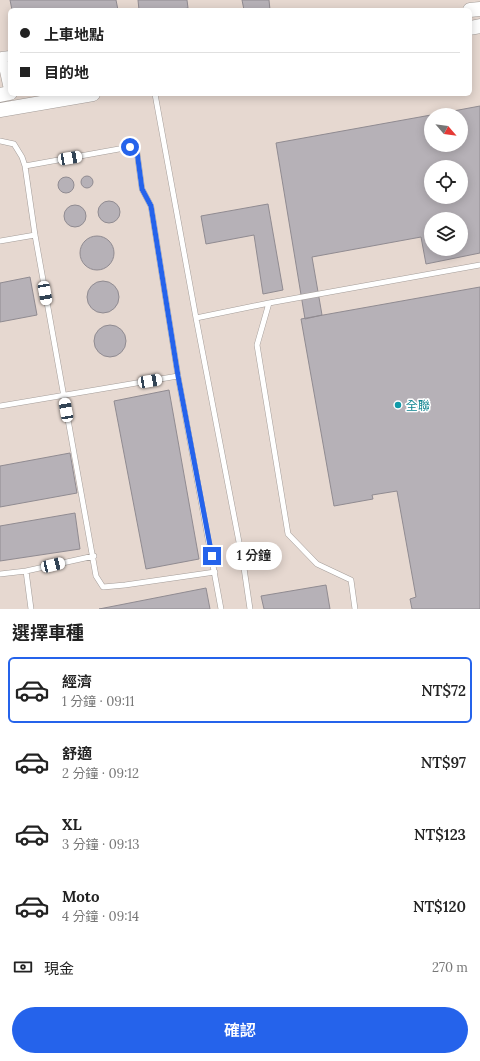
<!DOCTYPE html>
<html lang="zh-TW">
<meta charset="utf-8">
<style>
body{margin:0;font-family:Lora,"Noto Sans TC",serif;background:#f6f6f6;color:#222;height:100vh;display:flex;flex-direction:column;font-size:15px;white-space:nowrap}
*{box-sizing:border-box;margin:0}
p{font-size:13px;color:#767676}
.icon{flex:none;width:22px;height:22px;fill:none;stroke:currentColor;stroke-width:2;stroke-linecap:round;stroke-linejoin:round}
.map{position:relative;height:609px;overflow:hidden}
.sheet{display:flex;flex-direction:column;background:#fff;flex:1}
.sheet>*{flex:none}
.guide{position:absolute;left:8px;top:8px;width:464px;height:88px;border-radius:6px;box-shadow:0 2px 10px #0003;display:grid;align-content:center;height:88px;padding:0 12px;background:#fff}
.needle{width:26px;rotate:118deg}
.controls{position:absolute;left:424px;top:108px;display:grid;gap:8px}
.controls a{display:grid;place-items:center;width:44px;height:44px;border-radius:50%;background:#fff;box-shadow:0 2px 10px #0003;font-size:20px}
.end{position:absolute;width:18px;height:18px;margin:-9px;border:5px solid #2563eb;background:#fff;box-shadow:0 0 0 2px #fff}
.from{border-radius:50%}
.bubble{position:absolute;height:28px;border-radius:14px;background:#fff;box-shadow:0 2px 10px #0003;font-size:13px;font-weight:600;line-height:28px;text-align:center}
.car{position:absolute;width:12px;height:24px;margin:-12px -6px;border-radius:5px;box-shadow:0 0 3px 1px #0007;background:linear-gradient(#fff 24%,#345 0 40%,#fff 0 76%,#345 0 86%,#fff 0)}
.guide b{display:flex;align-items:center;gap:14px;height:38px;font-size:15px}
.guide b+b{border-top:1px solid #e0e0e0}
.guide i{width:10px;height:10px;background:#222}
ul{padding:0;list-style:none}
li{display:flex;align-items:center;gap:12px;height:66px;margin:0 8px 6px;padding:0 4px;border:2px solid transparent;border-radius:6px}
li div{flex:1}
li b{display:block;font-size:15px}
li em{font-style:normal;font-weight:600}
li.active{border-color:#2563eb}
li>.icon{width:36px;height:36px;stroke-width:1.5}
h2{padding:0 12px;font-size:18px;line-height:48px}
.pay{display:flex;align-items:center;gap:10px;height:44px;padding:0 12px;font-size:15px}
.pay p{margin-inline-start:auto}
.cta{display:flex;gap:8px;margin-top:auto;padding:8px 12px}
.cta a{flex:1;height:46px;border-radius:24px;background:#2563eb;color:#fff;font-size:16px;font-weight:600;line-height:46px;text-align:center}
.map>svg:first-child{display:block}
.built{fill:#e6d8d0;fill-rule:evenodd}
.building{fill:#b6b1b7;stroke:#908b91;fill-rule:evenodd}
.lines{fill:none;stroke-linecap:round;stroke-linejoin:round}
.lane-casing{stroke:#a49d99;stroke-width:6}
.street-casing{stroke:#a49d99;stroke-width:11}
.secondary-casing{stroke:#a49d99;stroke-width:15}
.lane{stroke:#fff;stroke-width:5}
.street{stroke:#fff;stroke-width:10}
.secondary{stroke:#fff;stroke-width:14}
.route{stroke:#2563eb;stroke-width:5}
.culture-dot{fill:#0f9aa8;stroke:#fff;stroke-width:1.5}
.labels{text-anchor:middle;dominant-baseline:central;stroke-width:3;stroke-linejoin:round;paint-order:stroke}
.culture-label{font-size:12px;fill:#0d838f;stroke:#fff;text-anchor:start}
</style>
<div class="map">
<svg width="480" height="609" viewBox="0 0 480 609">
<rect width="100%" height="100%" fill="#eee6e2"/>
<path class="built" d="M 0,0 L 480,0 L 480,609 L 0,609 ZM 10,10 L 470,10 L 470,94 L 10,94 ZM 431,115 L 461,115 L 461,145 L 431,145 ZM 431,167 L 461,167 L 461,197 L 431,197 ZM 431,219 L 461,219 L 461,249 L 431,249 Z"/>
<path class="building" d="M 10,0 L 116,0 L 118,10 L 12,10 Z
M 138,0 L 187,0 L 188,8 L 177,10 L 139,10 Z
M 242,0 L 269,0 L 270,10 L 244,10 Z
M 480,106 L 480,253 L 426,264 L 421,237 L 312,257 L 322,315 L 305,319 L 276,143 L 431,115 L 431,145 L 461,145 L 461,115 L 432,115 ZM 431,167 L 461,167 L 461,197 L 431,197 ZM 431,219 L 461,219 L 461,249 L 431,249 Z
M81 182a6 6 0 1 1 12 0a6 6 0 1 1-12 0Z
M58 185a8 8 0 1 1 16 0a8 8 0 1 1-16 0Z
M98 212a11 11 0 1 1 22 0a11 11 0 1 1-22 0Z
M 268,204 L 283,290 L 263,294 L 254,235 L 206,244 L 201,216 Z
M64 216a11 11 0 1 1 22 0a11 11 0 1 1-22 0Z
M80 253a17 17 0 1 1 34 0a17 17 0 1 1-34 0Z
M 30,277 L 37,315 L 0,322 L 0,283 Z
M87 297a16 16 0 1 1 32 0a16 16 0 1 1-32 0Z
M 480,287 L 480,609 L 412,609 L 410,599 L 416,597 L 397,491 L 372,495 L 373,499 L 334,506 L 301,319 Z
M94 341a16 16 0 1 1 32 0a16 16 0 1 1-32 0Z
M 169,390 L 199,559 L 146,569 L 114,401 Z
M 70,453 L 77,493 L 0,507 L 0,466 Z
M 75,513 L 80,549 L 0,561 L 0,526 Z
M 326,585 L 330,609 L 264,609 L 261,596 Z
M 206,588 L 210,609 L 99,609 Z"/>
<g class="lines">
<g class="lane-casing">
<path id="lane" d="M 155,94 L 196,318 L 244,568 L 250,609
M 0,141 L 14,144 L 22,157 L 25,166 L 130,147 L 137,152 L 142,189 L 151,206 L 178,376
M 25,166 L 35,235 L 96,576 L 103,587 L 125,585 L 215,572
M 0,241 L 35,235
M 196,318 L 269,303
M 0,406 L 178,376 L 221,609
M 0,574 L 26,571
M 31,609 L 26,571 L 94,556
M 355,609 L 351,580 L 317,564 L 288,534 L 257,345 L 269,303 L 480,265"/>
</g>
<g class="street-casing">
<path id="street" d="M 10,94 L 2,57 L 10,56"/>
</g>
<g class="secondary-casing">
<path id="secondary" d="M 470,10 L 480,9
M 470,28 L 480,26
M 0,95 L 10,93
M 0,110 L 93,94"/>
</g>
<use href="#lane" class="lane"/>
<use href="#street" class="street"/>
<use href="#secondary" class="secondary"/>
</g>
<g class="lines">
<path class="route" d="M 130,147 L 137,152 L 142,189 L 151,206 L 178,376 L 212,556"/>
</g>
<circle class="culture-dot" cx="398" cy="405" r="4"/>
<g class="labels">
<g class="culture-label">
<text x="406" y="405">全聯</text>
</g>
</g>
</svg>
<div class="controls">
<a><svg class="needle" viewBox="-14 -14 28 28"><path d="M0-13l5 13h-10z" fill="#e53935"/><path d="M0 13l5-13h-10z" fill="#767676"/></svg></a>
<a><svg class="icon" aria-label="locate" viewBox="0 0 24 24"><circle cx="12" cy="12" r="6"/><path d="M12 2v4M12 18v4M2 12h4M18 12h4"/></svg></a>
<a><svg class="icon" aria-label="layers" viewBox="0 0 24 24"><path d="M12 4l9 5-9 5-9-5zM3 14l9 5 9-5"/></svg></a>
</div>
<i class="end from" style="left:130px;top:147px"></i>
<i class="end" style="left:212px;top:556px"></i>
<div class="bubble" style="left:226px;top:542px;width:56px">1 分鐘</div>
<i class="car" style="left:70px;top:158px;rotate:80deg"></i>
<i class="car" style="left:45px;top:293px;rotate:170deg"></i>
<i class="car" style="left:150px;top:381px;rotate:80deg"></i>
<i class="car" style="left:66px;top:410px;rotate:350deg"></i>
<i class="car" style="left:53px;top:565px;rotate:77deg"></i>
<div class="guide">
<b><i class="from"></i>上車地點</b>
<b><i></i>目的地</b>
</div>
</div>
<section class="sheet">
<h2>選擇車種</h2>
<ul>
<li class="active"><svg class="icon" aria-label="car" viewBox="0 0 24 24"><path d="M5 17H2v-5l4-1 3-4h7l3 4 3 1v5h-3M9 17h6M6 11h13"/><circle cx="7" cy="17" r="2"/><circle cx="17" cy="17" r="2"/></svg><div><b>經濟</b><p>1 分鐘 · 09:11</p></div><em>NT$72</em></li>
<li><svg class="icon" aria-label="car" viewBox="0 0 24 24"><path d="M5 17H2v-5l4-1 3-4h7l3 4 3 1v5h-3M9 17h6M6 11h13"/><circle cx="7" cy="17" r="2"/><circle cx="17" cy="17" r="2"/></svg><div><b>舒適</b><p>2 分鐘 · 09:12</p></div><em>NT$97</em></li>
<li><svg class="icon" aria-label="car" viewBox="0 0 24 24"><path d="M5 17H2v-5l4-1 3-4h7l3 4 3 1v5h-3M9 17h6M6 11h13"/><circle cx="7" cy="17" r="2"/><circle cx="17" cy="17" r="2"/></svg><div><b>XL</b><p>3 分鐘 · 09:13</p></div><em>NT$123</em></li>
<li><svg class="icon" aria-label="car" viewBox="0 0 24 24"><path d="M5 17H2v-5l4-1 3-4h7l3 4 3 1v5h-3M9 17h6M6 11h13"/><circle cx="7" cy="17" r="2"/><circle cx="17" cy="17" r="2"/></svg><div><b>Moto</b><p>4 分鐘 · 09:14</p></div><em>NT$120</em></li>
</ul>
<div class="pay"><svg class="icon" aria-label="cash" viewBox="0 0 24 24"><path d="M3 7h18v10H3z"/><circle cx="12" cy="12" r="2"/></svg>現金<p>270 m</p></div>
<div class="cta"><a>確認</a></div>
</section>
